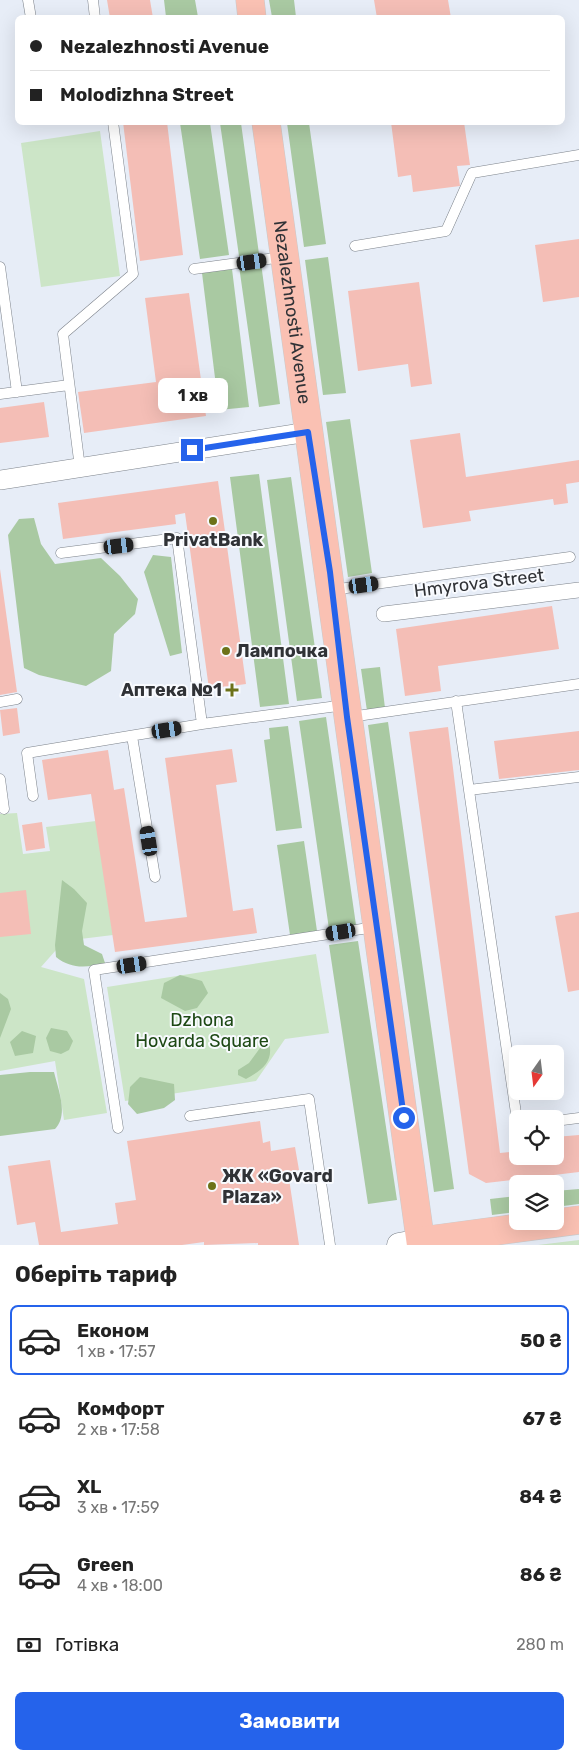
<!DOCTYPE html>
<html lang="uk">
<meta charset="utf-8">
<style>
body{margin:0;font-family:Rubik,sans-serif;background:#f2f2f2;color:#222;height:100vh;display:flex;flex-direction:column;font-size:19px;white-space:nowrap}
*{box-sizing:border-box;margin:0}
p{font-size:16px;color:#767676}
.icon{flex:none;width:28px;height:28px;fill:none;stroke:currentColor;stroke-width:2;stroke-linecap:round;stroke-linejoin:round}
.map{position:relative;height:1245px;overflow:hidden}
.panel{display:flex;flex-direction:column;background:#fff;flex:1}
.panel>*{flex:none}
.guide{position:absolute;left:15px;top:15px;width:550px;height:110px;border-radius:8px;box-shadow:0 5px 20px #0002;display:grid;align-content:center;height:110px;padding:0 15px;background:#fff}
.needle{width:32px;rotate:194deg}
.buttons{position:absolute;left:509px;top:1045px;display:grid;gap:10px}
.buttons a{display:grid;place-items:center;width:55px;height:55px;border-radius:8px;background:#fff;box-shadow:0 5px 20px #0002;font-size:25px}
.end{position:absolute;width:22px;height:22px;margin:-11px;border:6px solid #2563eb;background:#fff;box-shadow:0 0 0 2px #fff}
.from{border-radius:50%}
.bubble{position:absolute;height:35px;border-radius:8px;background:#fff;box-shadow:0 5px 20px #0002;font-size:16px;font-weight:700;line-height:35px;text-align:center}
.car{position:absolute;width:15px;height:30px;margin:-15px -8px;border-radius:6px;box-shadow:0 0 4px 1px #0007;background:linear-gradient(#222 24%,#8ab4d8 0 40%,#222 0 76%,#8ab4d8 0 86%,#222 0)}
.guide b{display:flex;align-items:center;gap:18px;height:48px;font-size:19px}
.guide b+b{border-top:1px solid #e0e0e0}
.guide i{width:12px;height:12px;background:#222}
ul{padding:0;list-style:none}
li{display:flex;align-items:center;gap:15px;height:70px;margin:0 10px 8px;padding:0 5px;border:2px solid transparent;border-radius:8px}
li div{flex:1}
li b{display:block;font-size:19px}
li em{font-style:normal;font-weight:700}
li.active{border-color:#2563eb}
li>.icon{width:45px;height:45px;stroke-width:1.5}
h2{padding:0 15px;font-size:22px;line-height:60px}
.pay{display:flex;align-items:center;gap:12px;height:55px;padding:0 15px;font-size:19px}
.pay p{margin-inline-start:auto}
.cta{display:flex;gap:10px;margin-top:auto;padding:10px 15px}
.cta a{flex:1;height:58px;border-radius:8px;background:#2563eb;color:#fff;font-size:20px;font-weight:700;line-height:58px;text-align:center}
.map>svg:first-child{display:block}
.green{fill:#cce5c7}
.forest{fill:#a9c9a2}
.building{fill:#f4beb6}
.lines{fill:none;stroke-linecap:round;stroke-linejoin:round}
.service-casing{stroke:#7d838b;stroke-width:11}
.pedestrian-casing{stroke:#7d838b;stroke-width:16}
.minor-casing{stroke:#7d838b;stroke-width:20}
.tertiary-casing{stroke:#7d838b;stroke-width:25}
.primary-casing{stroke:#c9cacb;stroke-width:29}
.service{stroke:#fff;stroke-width:10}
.pedestrian{stroke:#fff;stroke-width:15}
.minor{stroke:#fff;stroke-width:19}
.tertiary{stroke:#fff;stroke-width:24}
.primary{stroke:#fac1b3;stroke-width:28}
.route{stroke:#2563eb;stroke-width:6}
.poi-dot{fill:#6c7219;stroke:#f8fafe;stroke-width:2}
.labels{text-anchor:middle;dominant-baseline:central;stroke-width:4;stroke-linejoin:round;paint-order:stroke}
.street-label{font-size:18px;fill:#303236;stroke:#f8fafe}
.poi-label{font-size:18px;font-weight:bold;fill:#303236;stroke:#f8fafe;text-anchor:start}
.park-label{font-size:18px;fill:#1d4814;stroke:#f8fafe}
</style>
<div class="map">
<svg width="579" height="1245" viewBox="0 0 579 1245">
<rect width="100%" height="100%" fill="#e7edf7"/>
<path class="green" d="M 100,131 L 120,276 L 41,287 L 21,143 Z
M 17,813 L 23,854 L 50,851 L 46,827 L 96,821 L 113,935 L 64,941 L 41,967 L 84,979 L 107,1113 L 64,1120 L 55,1061 L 0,1071 L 0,814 Z
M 316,954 L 329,1033 L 285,1039 L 256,1081 L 125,1101 L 107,987 Z
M 579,1240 L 579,1245 L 538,1245 Z"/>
<path class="forest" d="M 164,0 L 195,0 L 198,17 L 166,17 Z
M 269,0 L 294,0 L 296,17 L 272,17 Z
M 180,123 L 210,123 L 229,255 L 200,259 Z
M 220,123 L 241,123 L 259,254 L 239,256 Z
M 287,123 L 309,123 L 326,244 L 304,247 Z
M 328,257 L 346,393 L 323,395 L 305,260 Z
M 261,263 L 280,404 L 259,407 L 239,266 Z
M 232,269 L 249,407 L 219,410 L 202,273 Z
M 350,419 L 372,573 L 348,577 L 326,422 Z
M 259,474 L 289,704 L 260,707 L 230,477 Z
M 291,477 L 322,698 L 297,701 L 267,480 Z
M 34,518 L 41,544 L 55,564 L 101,558 L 120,576 L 138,599 L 135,614 L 114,634 L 111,671 L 86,686 L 39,675 L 24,668 L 8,535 L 19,519 Z
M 153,555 L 171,557 L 182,653 L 170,656 L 144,572 Z
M 380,667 L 385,708 L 367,711 L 361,669 Z
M 326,717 L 356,925 L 329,929 L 299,721 Z
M 388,722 L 454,1189 L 434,1192 L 368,725 Z
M 288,726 L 302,828 L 276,831 L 264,740 L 270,739 L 269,728 Z
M 304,841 L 317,931 L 290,935 L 277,845 Z
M 62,880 L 74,889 L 87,903 L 82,931 L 84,945 L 102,954 L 105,963 C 86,968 71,969 56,957 L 55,945 Z
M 358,941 L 397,1200 L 368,1204 L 329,945 Z
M 180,975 L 202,981 L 208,993 L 197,1008 L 185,1011 L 161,998 L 164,983 Z
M 0,993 L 8,999 L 11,1009 L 0,1038 Z
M 51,1028 L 67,1031 L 73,1041 L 69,1050 L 61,1054 L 50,1051 L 46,1038 Z
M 22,1031 L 36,1036 L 33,1053 L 15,1056 L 10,1042 Z
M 265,1041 L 269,1042 C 274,1062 262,1070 246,1079 L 238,1075 L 238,1070 L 249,1063 Z
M 30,1072 L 54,1072 C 58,1089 69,1115 55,1129 L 0,1136 L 0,1075 Z
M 140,1077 L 174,1084 L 175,1100 L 164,1108 L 137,1114 L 128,1104 L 130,1087 Z
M 579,1189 L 579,1204 L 555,1207 L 555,1191 Z
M 517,1196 L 517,1212 L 492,1215 L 490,1199 Z"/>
<path class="building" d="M 107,0 L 150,0 L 153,18 L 110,18 Z
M 374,0 L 448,0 L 451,18 L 377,18 Z
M 15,59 L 18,59 L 18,71 L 16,72 Z
M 123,122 L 167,122 L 183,255 L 140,261 Z
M 391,122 L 464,122 L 470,165 L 457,166 L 460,186 L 413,192 L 411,175 L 398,177 Z
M 579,239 L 579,297 L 543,302 L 535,245 Z
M 419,282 L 432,384 L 411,387 L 408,364 L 358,371 L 348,291 Z
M 189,293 L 206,416 L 84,433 L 78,392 L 156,382 L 145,298 Z
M 44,402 L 49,437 L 0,443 L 0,408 Z
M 460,433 L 466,477 L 579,460 L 579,482 L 566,484 L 568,503 L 554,505 L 553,499 L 469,511 L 471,521 L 423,528 L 410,440 Z
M 218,481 L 246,684 L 209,689 L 185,513 L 175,515 L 176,524 L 63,539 L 58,503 Z
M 0,569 L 17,692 L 0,695 Z
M 552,606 L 559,649 L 438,666 L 441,691 L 405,696 L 396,629 Z
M 17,708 L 20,733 L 3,736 L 0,710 Z
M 448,727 L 500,1153 L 518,1151 L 518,1156 L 555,1156 L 555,1137 L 579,1135 L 579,1172 L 486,1183 L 469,1174 L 409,732 Z
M 579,731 L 579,770 L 499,779 L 494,741 Z
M 232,749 L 237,782 L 216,785 L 233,911 L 253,908 L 257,933 L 115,952 L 91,794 L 48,800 L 42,760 L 108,750 L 114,790 L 124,788 L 145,922 L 187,917 L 165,758 Z
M 42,822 L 45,848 L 26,851 L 22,825 Z
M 26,890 L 31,934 L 0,937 L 0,893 Z
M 579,912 L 579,990 L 568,992 L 555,916 Z
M 260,1121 L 263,1143 L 270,1141 L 271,1151 L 295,1147 L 299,1170 L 288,1172 L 299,1245 L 258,1245 L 258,1243 L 204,1245 L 204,1242 L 182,1245 L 39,1245 L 35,1222 L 17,1225 L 8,1166 L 50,1160 L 61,1232 L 118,1224 L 115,1203 L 136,1200 L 127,1141 Z"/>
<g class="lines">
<g class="service-casing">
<path id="service" d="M 28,0 L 31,18
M 93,0 L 95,18
M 355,246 L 446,231 L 472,173 L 579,155
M 0,267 L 17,392
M 194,269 L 283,257
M 0,394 L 69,385
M 80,468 L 63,334 L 133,274 L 113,122
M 61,553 L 177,538 L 202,724
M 332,590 L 570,557
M 456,701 L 518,1127
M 0,702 L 17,699
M 350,717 L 579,684
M 132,736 L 155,877
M 0,779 L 4,809
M 469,790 L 579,777
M 33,796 L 27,753 L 202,724 L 345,705
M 190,1116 L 309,1099 L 330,1245
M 555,1121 L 579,1118
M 118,1128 L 94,970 L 375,927"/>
</g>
<g class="pedestrian-casing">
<path id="pedestrian" d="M 384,614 L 579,590"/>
</g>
<g class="minor-casing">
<path id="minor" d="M 0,480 L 308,432"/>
</g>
<g class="tertiary-casing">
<path id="tertiary" d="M 399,1245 L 421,1241"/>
</g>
<g class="primary-casing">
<g id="primary">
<path d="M 250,0 L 252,18"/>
<path id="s1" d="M 266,122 L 421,1245"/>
<path d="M 421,1241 L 579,1220"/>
</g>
</g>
<use href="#service" class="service"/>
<use href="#pedestrian" class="pedestrian"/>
<use href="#minor" class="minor"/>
<use href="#tertiary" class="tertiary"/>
<use href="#primary" class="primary"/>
</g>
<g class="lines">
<path class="route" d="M 192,450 L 308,432 L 330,572 L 347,717 L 404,1118"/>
</g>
<g class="poi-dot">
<circle cx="213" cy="521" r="5"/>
<circle cx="226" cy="651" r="5"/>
<path d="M229.5 682.5h5v5h5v5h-5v5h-5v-5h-5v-5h5z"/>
<circle cx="212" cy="1186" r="5"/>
</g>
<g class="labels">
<g class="street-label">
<text stroke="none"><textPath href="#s1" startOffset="192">Nezalezhnosti Avenue</textPath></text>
<text transform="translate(479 583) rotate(-7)">Hmyrova Street</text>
</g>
<g class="poi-label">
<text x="213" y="540" text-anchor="middle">PrivatBank</text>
<text x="236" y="651">Лампочка</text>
<text x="222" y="690" text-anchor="end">Аптека №1</text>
<text x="222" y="1176">ЖК «Govard<tspan x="222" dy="21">Plaza»</tspan></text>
</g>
<g class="park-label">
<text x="202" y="1020">Dzhona<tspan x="202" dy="21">Hovarda Square</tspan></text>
</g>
</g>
</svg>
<div class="buttons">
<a><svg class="needle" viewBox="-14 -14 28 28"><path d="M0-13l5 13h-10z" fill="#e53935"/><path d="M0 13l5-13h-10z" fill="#767676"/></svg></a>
<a><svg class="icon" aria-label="locate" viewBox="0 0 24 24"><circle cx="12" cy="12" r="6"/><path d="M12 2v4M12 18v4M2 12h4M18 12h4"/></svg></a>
<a><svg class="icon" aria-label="layers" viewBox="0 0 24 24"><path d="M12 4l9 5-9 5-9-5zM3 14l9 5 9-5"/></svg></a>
</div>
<i class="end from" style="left:404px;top:1118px"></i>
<i class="end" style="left:192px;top:450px"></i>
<div class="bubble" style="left:158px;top:378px;width:70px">1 хв</div>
<i class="car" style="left:252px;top:262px;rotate:82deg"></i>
<i class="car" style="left:119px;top:546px;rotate:83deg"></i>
<i class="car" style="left:364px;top:585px;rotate:82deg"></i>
<i class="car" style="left:167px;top:730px;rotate:81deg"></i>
<i class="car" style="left:149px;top:841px;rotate:351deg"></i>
<i class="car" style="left:341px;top:932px;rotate:261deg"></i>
<i class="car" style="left:132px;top:965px;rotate:81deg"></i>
<div class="guide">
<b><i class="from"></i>Nezalezhnosti Avenue</b>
<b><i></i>Molodizhna Street</b>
</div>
</div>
<section class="panel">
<h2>Оберіть тариф</h2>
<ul>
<li class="active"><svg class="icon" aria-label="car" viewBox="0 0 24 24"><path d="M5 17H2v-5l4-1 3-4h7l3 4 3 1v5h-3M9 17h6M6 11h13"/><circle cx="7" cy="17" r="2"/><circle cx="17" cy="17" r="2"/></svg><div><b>Економ</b><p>1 хв · 17:57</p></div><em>50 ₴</em></li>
<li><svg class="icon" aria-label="car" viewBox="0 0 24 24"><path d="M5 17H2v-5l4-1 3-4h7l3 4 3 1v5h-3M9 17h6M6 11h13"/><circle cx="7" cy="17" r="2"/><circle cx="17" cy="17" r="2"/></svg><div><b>Комфорт</b><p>2 хв · 17:58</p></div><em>67 ₴</em></li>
<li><svg class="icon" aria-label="car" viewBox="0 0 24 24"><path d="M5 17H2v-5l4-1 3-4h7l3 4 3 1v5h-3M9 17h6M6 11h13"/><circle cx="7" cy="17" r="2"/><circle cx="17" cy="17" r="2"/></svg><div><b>XL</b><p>3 хв · 17:59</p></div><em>84 ₴</em></li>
<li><svg class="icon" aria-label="car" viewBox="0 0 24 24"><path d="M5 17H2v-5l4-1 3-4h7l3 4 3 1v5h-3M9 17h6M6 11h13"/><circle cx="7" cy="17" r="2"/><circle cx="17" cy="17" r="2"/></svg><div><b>Green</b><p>4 хв · 18:00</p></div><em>86 ₴</em></li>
</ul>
<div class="pay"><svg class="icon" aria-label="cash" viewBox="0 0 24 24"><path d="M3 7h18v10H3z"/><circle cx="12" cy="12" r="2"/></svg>Готівка<p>280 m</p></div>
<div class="cta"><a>Замовити</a></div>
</section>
